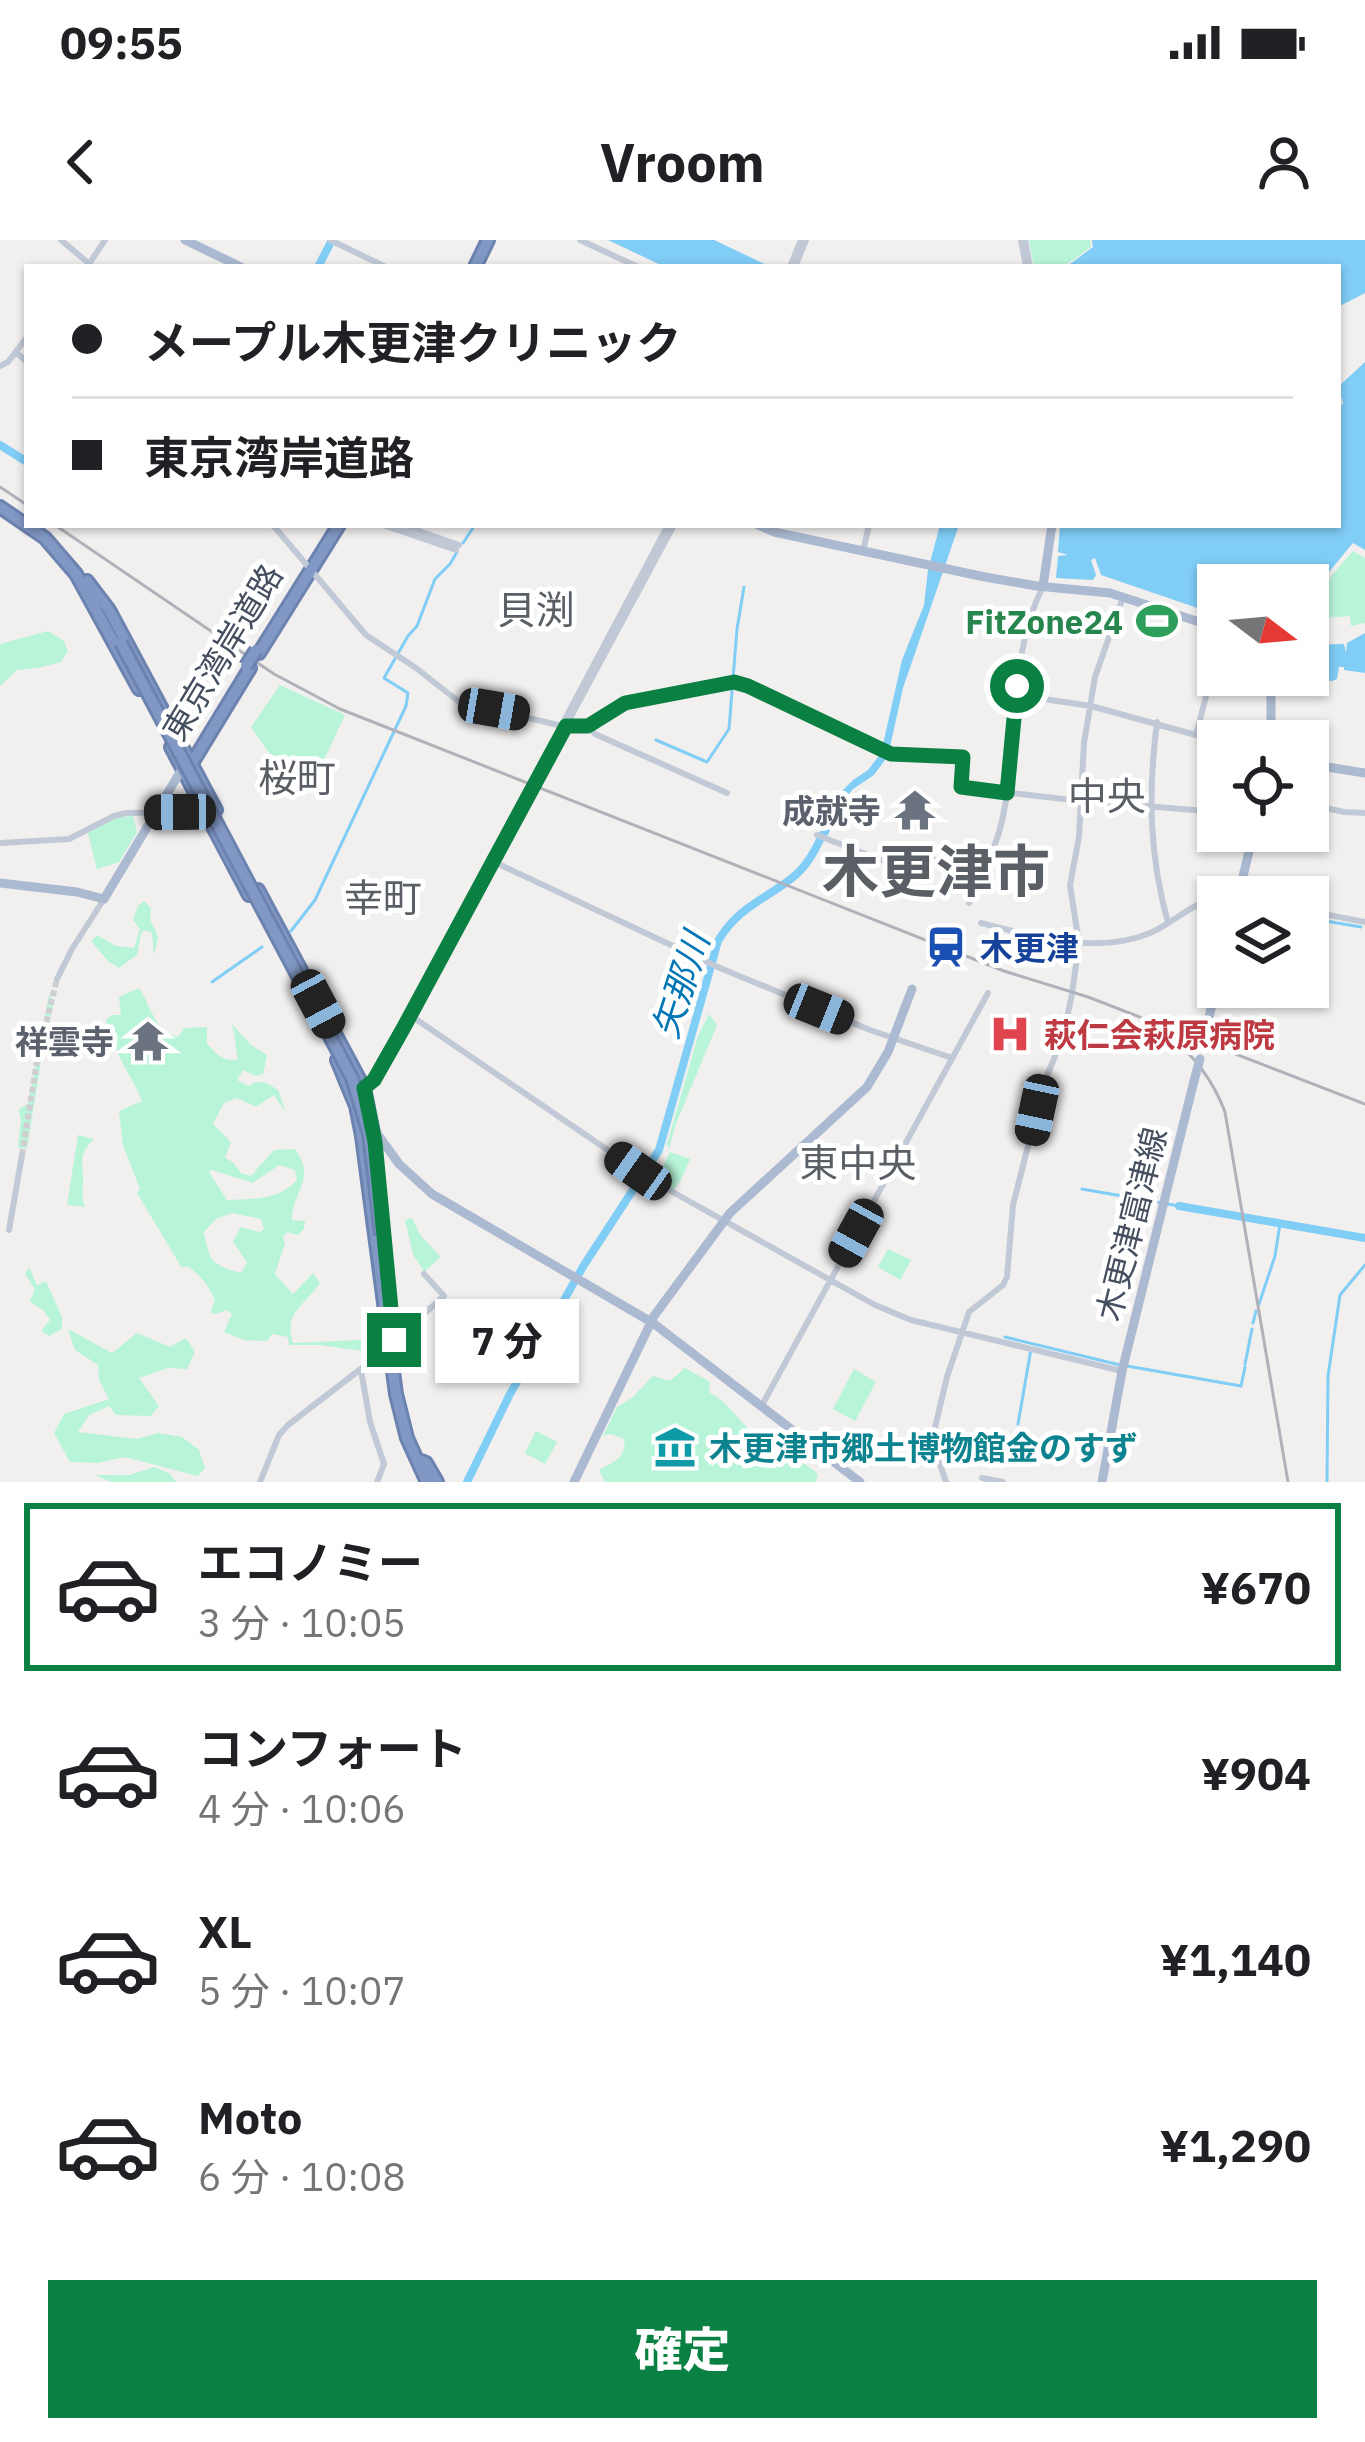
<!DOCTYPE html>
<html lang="ja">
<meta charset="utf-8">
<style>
body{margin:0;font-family:"IBM Plex Sans","Noto Sans JP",sans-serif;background:#f2f2f2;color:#202124;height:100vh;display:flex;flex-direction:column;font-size:45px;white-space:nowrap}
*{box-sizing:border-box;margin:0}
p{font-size:39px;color:#757577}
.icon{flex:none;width:66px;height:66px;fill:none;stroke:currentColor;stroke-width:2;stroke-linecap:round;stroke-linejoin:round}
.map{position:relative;height:1242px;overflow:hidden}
.details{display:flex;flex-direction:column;background:#fff;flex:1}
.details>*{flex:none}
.top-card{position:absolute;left:24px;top:24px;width:1317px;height:264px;border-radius:0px;box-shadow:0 3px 9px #0004;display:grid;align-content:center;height:264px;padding:0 48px;background:#fff}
.needle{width:78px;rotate:106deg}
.tools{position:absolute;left:1197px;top:324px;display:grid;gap:24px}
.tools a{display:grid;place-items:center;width:132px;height:132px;border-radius:0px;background:#fff;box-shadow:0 3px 9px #0004;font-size:60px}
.end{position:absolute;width:54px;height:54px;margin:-27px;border:15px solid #0b8043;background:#fff;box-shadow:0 0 0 6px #fff}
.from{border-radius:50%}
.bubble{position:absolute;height:84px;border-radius:0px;background:#fff;box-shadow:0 3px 9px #0004;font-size:39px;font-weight:800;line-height:84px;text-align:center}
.car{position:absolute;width:36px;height:72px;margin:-36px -18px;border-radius:15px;box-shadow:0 0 9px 3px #0007;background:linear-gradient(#222 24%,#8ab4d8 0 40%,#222 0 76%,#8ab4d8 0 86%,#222 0)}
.top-card b{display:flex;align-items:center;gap:42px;height:114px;font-size:45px}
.top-card b+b{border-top:3px solid #e0e0e0}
.top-card i{width:30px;height:30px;background:#202124}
ul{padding:21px 0 0;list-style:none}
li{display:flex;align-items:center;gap:36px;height:168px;margin:0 24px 18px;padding:0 24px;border:6px solid transparent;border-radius:0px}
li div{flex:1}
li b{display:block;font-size:45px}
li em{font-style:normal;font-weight:800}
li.current{border-color:#0b8043}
li>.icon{width:108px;height:108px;stroke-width:1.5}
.button{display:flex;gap:24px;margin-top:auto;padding:24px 48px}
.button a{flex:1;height:138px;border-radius:0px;background:#0b8043;color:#fff;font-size:48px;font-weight:800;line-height:138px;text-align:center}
.status{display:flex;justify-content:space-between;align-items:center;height:84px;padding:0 60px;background:#fff;direction:ltr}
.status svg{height:33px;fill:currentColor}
header{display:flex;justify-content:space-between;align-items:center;height:156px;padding:0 48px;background:#fff;font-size:54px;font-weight:800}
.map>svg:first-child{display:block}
.green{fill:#b8f4d8;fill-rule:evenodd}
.water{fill:#80cdf6}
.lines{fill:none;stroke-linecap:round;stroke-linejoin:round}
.stream{stroke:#80cdf6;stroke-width:3}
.river{stroke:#80cdf6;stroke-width:8}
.minor-tunnel{stroke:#cfcfd2;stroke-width:6;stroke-dasharray:6 3;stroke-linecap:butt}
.highway-casing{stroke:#6c82af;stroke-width:16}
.minor{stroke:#c1c9d6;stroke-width:6}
.major{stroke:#abb9d1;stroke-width:9}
.highway{stroke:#8198c4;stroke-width:10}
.rail{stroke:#b0b2ba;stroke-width:3}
.highway-bridge-casing{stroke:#6c82af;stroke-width:16;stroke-linecap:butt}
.major-bridge{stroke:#abb9d1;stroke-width:9}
.highway-bridge{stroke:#8198c4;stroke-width:10}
.route{stroke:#0b8043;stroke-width:15}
.labels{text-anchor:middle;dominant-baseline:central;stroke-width:10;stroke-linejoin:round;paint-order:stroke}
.leisure-label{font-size:33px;font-weight:bold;fill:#27864d;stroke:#fff;text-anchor:end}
.street-label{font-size:33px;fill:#454f5f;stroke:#fff}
.worship-label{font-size:33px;font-weight:bold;fill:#5b616d;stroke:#fff;text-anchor:end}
.transit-label{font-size:33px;font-weight:bold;fill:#164399;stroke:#fff;text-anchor:start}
.health-label{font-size:33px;font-weight:bold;fill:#be3a42;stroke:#fff;text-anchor:start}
.culture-label{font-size:33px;font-weight:bold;fill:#0d838f;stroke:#fff;text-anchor:start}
.water-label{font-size:36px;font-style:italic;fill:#0076b6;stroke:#fff}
.quarter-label{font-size:39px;fill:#5a5e65;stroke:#fff}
.town-label{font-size:57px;font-weight:bold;fill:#5a5e65;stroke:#fff}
</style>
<div class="status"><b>09:55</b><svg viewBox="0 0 49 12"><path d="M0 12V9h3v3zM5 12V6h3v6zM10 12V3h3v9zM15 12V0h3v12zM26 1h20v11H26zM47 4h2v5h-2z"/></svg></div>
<header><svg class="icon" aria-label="back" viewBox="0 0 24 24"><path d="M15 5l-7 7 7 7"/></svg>Vroom<svg class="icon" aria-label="person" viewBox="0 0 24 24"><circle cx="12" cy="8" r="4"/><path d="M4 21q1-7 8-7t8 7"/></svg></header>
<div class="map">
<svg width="1365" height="1242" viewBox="0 0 1365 1242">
<rect width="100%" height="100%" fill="#f2efef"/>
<path class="green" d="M 1029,0 L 1090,0 L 1091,7 L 1063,27 L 1034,27 Z
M 1353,311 L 1365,318 L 1365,383 L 1351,386 L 1350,376 L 1314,379 L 1315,368 L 1308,368 L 1308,363 Z
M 48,391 L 64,401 L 68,411 L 61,422 L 38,428 L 17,430 L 0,446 L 0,404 Z
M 280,445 L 345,475 L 316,537 L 269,513 L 251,487 Z
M 133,576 L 137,592 L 119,622 L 97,629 L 88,593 L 118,577 Z
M 144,661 L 151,668 L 150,679 L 158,697 L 154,716 L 152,693 L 144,690 L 141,693 L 137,715 L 119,728 L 109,722 L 91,701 L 97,695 L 116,706 L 134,708 L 140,689 L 133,680 L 138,666 Z
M 139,748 C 151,766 154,791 178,797 L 184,788 L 207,787 L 207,804 C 217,814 223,823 238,819 C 235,806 236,795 231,783 L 251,805 L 267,815 L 263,834 L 256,836 L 243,830 L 237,840 L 249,846 C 261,838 267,843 278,850 L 286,873 L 274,855 L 256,867 L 237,858 L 224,863 L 213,884 L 231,902 L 225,918 L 233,922 L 241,933 L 251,936 L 274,910 L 295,909 C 317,940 293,948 292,980 L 305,981 L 304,989 L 298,995 L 287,992 L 283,997 L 285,1003 L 275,1034 L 293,1054 L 313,1033 L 320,1043 C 305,1066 283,1071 293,1103 L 360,1100 L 365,1102 L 369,1112 L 320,1105 L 289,1105 L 288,1097 L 272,1094 L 267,1101 L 244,1100 L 224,1092 L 232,1074 L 227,1070 L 215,1074 L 210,1073 L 215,1061 C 211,1048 198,1032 186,1026 L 182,1028 L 137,953 L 140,949 L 123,905 L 119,871 L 142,861 C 135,843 124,828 117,811 C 113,801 111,791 106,781 L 111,775 L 121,775 L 119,757 ZM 279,925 L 295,930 L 297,940 C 279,960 253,959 227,960 L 209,932 L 212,930 L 253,943 ZM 232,973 L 261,979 L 264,989 L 260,992 L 241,987 L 233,1002 L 247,1022 L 241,1033 C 212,1025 209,1021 204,992 L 216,979 Z
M 49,755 L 54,760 L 42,815 L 27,908 L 20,908 L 18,906 L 21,881 L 19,869 L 28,864 Z
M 709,774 L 717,785 L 675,886 L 669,909 L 667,904 L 698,796 Z
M 78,895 L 94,899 C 80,914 82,917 83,937 C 84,948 80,955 85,967 L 67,965 Z
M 670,912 L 690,919 L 681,940 L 673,951 L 656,940 Z
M 412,978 L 421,996 L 441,1017 L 424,1032 L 413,1014 L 405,980 Z
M 888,1009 L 911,1020 L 900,1040 L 878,1027 Z
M 29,1027 L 37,1045 L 46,1041 L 62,1077 L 62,1089 L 49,1096 L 41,1091 L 50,1080 L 43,1070 L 30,1062 L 35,1049 L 25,1034 Z
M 68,1089 L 112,1113 L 137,1093 L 170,1107 L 186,1098 L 195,1112 L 187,1129 L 168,1128 L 139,1138 L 159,1166 L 151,1176 L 116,1175 L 109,1166 L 89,1175 L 78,1192 L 136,1199 L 158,1193 L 182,1197 L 199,1210 L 205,1228 L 198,1236 L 125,1217 L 97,1223 L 70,1222 L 54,1193 L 64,1174 L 109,1159 L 99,1140 L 98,1125 L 75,1110 Z
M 685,1128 L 710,1142 L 709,1152 L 724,1162 L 752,1193 L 757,1196 L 766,1194 L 818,1234 L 816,1242 L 605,1242 L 599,1230 C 613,1222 627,1218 624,1199 L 611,1194 L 603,1196 L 617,1167 L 632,1158 L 653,1136 L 670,1141 Z
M 854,1129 L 876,1142 L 855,1181 L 833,1169 Z
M 536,1191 L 557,1202 L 545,1224 L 525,1213 Z
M 154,1227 L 169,1233 L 176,1242 L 111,1242 L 95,1235 L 130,1235 Z"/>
<path class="water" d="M 608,0 L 714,0 L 771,27 L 665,27 Z
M 1092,0 L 1365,0 L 1365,53 L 1338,67 L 1338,27 L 1066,27 L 1093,7 Z
M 1365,122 L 1365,310 L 1353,303 L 1308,357 L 1308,345 L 1218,345 L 1218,375 L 1101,335 L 1095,318 L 1091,320 L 1096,335 L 1093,340 L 1056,338 L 1058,316 L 1068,315 L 1058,312 L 1060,286 L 1338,285 L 1338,169 L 1343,163 L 1338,147 Z
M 940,285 L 959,285 L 903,448 L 888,516 L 874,535 L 853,549 L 844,560 L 828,595 L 820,592 L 837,556 L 853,540 L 868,530 L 881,513 L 902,420 L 924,365 L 928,330 Z
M 1365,393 L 1365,433 L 1344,430 L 1344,427 L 1339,427 L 1337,439 L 1332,441 L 1277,439 L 1278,435 L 1308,435 L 1308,405 L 1344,404 L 1346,413 L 1347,403 Z"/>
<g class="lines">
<path class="stream" d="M 463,303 L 475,285
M 656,500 L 707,522 L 729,489 L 737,389 L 744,347
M 1308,678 L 1361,687
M 291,691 L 315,660 L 406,466 L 408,453 L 384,438 L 408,396 L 417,386 L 435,339 L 450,324 L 457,312
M 212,742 L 262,707
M 1082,949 L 1179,966
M 1259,1064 L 1275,1016 L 1280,984
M 1253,1083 L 1256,1071
M 1005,1097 L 1120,1125
M 1245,1124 L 1252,1089
M 1127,1126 L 1241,1146 L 1245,1127
M 1018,1184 L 1031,1109
M 1327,1242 L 1328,1136 L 1340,1055 L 1365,1025"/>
<path class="river" d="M 318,27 L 332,0
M 0,205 L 27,222
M 1179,966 L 1365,998
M 467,1242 L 510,1154 L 584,1025 L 659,910 L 718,701 C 738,667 763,661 792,638 C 808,626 816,608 825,590"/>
<path class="minor-tunnel" d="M 22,915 L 38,815 L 57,739"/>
<g class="highway-casing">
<path id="highway" d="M 475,27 L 488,0
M 0,267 L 45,298 L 76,334 L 139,449
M 87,341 L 109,370 L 216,570
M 259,413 L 339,285
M 171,507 L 249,655
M 189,528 L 250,428
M 258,650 L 364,848 L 374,898
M 337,820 L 356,866 L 362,896 L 396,1154 L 407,1198 L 427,1242
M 421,1221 L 426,1223 L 437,1242"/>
</g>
<path class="minor" d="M 61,0 L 93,27
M 330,0 L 386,27
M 580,0 L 638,27
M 1021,0 L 1026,27
M 1025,0 L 1030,27
M 87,27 L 105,0
M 790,27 L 801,0
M 795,27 L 806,0
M 16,112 L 27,122
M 0,126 L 8,122 L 27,97
M 273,285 L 366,395 L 416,428 L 458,461 L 558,485 L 582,487 L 625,462 L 734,442 L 776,459 L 891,514 L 963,517 L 961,547 L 1072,560 L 1218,572
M 383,285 L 456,310
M 402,285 L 459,305
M 863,311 L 869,285
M 1016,455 L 1091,466 L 1196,495 L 1218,410
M 564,481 L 668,285
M 1157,482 C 1148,553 1149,614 1168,683
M 588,486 L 595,494 L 727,553
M 1196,495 L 1225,501
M 1308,564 L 1344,572 L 1365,573
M 817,595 L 909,631 L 922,615 L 979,636
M 0,603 L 69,599 L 114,576 L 126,573 L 204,572
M 492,621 L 720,728 L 870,790 L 952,818
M 969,663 C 979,637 995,612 1001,585 C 1020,507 1006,421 1043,346
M 1308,671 L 1365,682
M 981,683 C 1034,697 1098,715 1150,693 C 1174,683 1193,661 1218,659
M 447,698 L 546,514
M 57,739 L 72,709 L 104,659
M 407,773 L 653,941 L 875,1065 L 911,1080 L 1122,1131
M 384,814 L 407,773
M 366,847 L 374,840 L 404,787 L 674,285
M 9,990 L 22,915
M 361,1130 L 370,1182 L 384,1224 L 377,1242
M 762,1165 L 988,753
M 982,1238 L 1003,1242
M 260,1242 L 279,1195 L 288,1185 L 375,1118 L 444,1056 L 424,1034
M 946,1242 L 932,1200 L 947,1137 L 969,1072 L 1003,1045 L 1007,1037 L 1013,965 L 1044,843 L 1063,797 L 1072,754 L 1079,703 L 1070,645 L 1079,597 L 1084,503 L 1095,437 L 1123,357"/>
<path class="major" d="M 185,0 L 241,27
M 758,285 L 774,292 L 985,337 L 1037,346 L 1110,353 L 1218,388
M 1043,346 L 1052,285
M 1271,435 L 1271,501
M 1308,524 L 1365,533
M 0,643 L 77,652 L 104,659
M 1238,657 L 1254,591
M 104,659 L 182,529
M 1205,794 L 1218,740
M 373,888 L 399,924 L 432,954 L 653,1083 L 860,1242
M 574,1242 L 654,1076 L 730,973 L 867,847 L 888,812 L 912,749
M 1102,1242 L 1122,1131 L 1194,841"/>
<use href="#highway" class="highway"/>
<path class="rail" d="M 0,247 L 27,265
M 55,285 L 274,434 L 340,469 L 1004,731 L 1088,757 L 1365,864
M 1167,794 C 1194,815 1213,840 1225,872 L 1288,1242"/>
<g class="highway-bridge-casing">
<path id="highway-bridge" d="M 121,403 L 352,838 L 369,894 L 381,995
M 246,426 L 256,410"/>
</g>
<path class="major-bridge" d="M 1203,805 L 1205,794
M 1194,841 L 1200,819"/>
<use href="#highway-bridge" class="highway-bridge"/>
</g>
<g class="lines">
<path class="route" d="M 394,1100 L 375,902 L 364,848 L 374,840 L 404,787 L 566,486 L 588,486 L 625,463 L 734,442 L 748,446 L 891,514 L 963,517 L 961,547 L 1007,553 L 1017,446"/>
</g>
<defs>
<g id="stadium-bare" transform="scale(3.24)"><path d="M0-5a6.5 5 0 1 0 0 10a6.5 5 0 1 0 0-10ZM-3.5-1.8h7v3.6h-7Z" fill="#2e9e5b" stroke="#fff" stroke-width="2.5" paint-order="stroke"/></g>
<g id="temple-bare" transform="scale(3.24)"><path d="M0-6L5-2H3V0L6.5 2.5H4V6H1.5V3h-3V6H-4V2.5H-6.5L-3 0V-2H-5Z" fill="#6b7280" stroke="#fff" stroke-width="2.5" paint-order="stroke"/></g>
<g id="station-bare" transform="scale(3.24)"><path d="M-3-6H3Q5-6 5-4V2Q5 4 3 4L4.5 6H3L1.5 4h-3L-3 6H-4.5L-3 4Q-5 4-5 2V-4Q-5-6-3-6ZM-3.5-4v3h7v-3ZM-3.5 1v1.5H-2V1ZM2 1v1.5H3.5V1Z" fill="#1a4fb4" stroke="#fff" stroke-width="2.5" paint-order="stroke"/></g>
<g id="hospital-bare" transform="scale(3.24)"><path d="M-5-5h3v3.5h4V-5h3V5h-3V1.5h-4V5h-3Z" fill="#e0444e" stroke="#fff" stroke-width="2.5" paint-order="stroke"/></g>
<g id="museum-bare" transform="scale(3.24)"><path d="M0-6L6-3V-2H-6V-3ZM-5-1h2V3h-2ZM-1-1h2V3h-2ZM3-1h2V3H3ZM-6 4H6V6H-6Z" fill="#0f9aa8" stroke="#fff" stroke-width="2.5" paint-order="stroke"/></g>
</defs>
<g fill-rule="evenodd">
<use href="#stadium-bare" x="1157" y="381"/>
<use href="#temple-bare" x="915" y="570"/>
<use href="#station-bare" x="946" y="707"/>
<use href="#hospital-bare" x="1010" y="794"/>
<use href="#temple-bare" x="148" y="801"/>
<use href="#museum-bare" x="675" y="1207"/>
</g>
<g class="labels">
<g class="leisure-label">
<text x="1123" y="381">FitZone24</text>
</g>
<g class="street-label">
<text transform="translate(222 412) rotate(-59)">東京湾岸道路</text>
<text transform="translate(1131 984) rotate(-76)">木更津富津線</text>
</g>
<g class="worship-label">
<text x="881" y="570">成就寺</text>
<text x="114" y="801">祥雲寺</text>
</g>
<g class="transit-label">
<text x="980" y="707">木更津</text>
</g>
<g class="health-label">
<text x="1044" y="794">萩仁会萩原病院</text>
</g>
<g class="culture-label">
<text x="709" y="1207">木更津市郷土博物館金のすず</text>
</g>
<g class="water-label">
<text transform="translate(680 745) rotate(-72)">矢那川</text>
</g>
<g class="quarter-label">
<text x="536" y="369">貝渕</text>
<text x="297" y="537">桜町</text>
<text x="1107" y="555">中央</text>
<text x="383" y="657">幸町</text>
<text x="858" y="922">東中央</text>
</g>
<g class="town-label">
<text x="936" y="631">木更津市</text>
</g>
</g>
</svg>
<div class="tools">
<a><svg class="needle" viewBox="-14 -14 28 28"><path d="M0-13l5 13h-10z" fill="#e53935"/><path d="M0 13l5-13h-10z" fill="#757577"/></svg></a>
<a><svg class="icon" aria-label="locate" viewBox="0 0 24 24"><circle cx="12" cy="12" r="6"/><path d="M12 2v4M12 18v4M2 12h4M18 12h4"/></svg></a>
<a><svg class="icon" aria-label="layers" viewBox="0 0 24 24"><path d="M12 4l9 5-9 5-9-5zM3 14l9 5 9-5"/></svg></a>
</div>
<i class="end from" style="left:1017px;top:446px"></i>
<i class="end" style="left:394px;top:1100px"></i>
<div class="bubble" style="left:435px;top:1059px;width:144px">7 分</div>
<i class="car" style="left:494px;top:469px;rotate:100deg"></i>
<i class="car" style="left:180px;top:572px;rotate:269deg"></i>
<i class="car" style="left:318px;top:764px;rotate:152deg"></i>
<i class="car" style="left:819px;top:769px;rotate:112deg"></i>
<i class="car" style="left:1037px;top:870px;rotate:192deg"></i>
<i class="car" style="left:638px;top:931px;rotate:305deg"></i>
<i class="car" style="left:856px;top:993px;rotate:209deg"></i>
<div class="top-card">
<b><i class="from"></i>メープル木更津クリニック</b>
<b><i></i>東京湾岸道路</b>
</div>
</div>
<section class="details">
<ul>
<li class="current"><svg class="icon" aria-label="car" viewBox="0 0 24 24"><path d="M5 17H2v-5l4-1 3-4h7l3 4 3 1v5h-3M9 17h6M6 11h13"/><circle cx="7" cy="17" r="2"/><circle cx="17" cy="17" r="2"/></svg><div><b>エコノミー</b><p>3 分 · 10:05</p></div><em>¥670</em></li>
<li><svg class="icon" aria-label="car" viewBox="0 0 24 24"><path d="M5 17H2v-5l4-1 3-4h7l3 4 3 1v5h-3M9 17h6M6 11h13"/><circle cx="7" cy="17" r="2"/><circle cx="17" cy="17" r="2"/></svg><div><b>コンフォート</b><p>4 分 · 10:06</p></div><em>¥904</em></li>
<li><svg class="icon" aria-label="car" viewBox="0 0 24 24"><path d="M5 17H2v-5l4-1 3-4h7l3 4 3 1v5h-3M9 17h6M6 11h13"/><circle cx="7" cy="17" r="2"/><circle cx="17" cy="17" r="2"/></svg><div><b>XL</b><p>5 分 · 10:07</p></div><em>¥1,140</em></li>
<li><svg class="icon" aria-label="car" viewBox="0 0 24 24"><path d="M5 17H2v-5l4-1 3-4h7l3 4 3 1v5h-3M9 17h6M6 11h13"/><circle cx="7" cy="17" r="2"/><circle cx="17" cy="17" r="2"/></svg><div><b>Moto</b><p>6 分 · 10:08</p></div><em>¥1,290</em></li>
</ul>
<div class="button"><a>確定</a></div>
</section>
